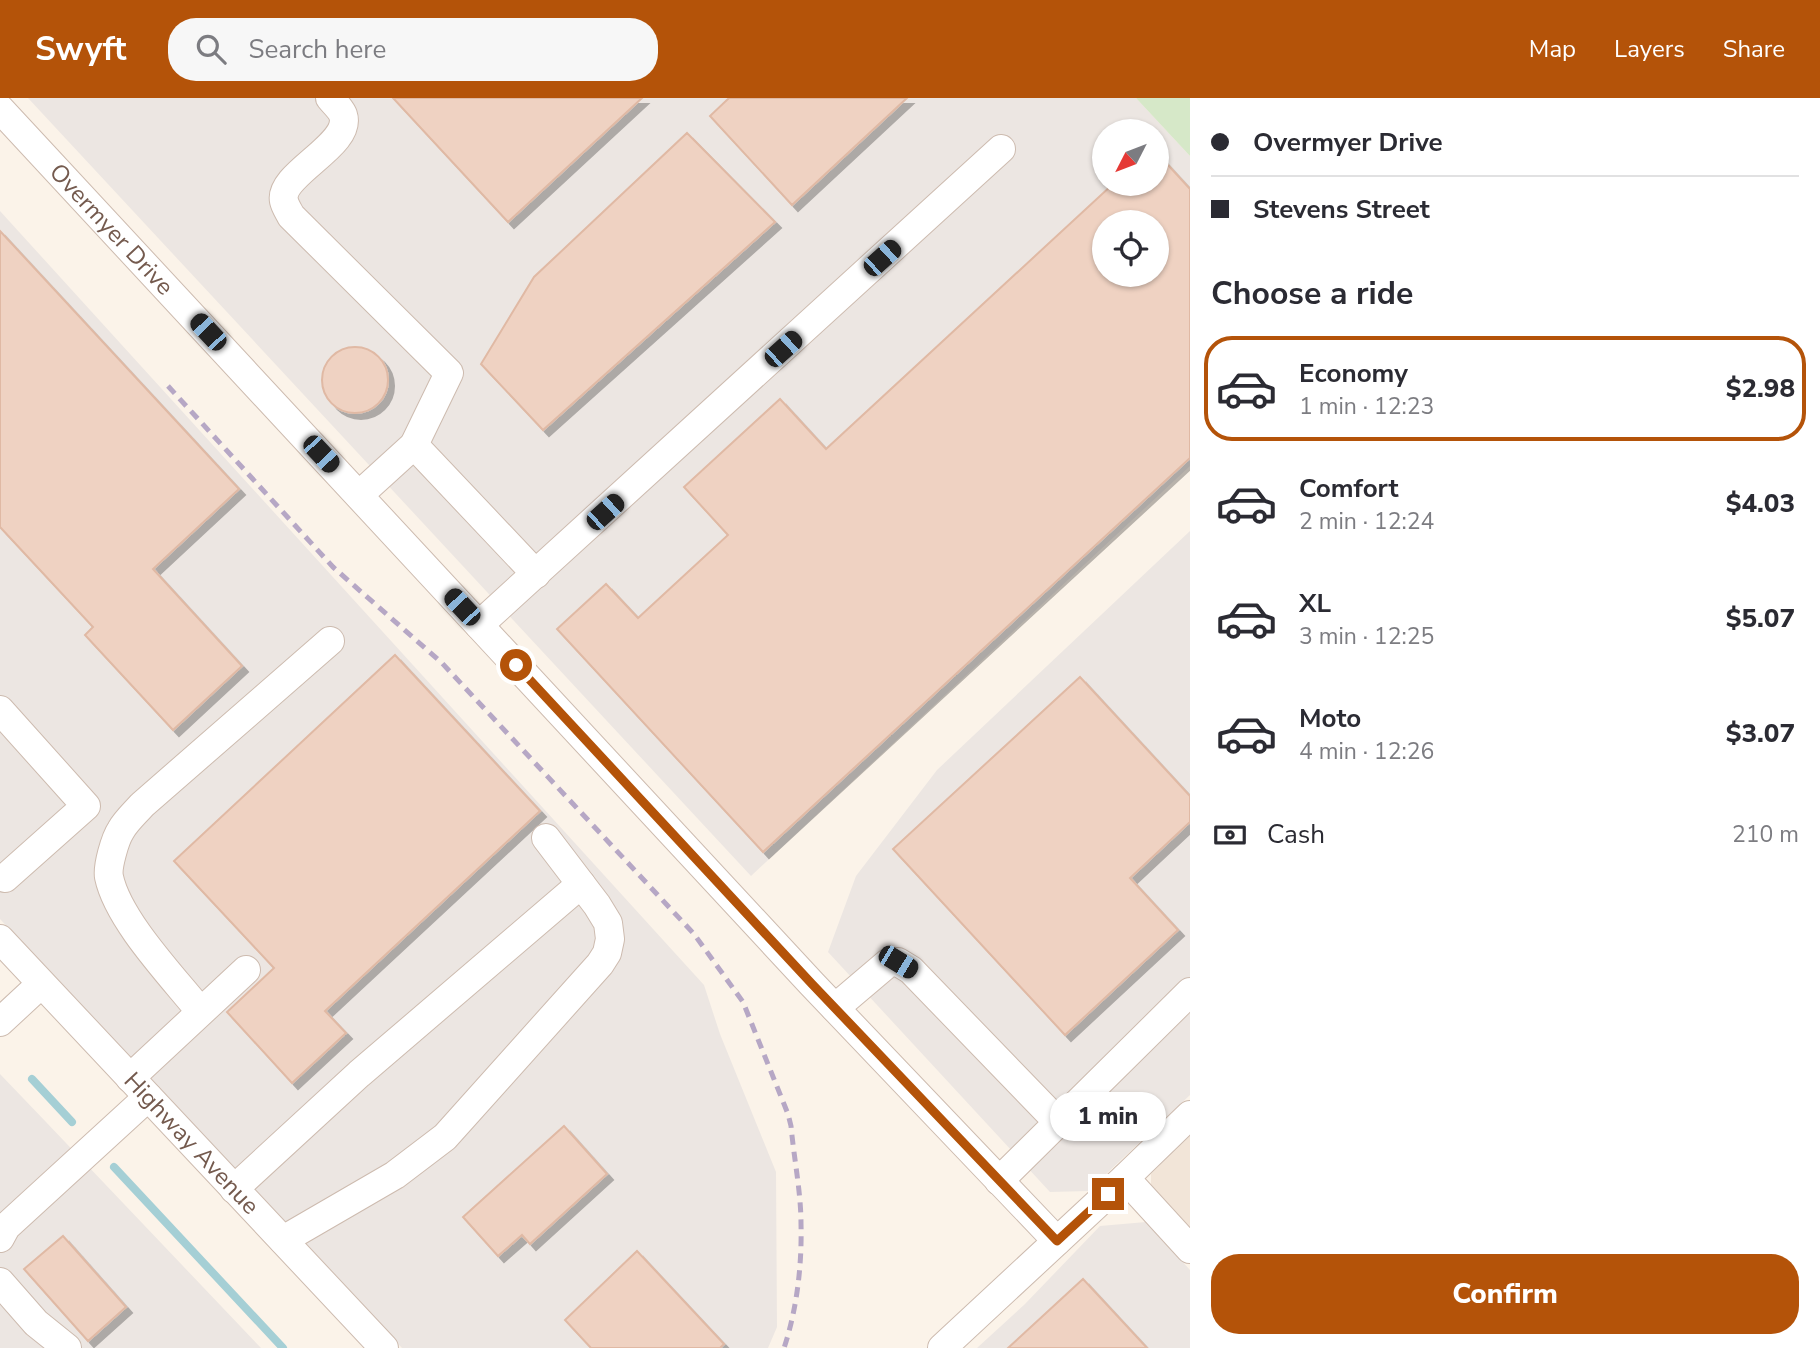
<!DOCTYPE html>
<meta charset="utf-8">
<style>
body{margin:0;font-family:"Nunito Sans",sans-serif;background:#f7f7f7;color:#2b2b33;height:100vh;display:flex;flex-direction:column;font-size:26px;white-space:nowrap}
*{box-sizing:border-box;margin:0}
p{font-size:23px;color:#7c7c81}
.icon{flex:none;width:38px;height:38px;fill:none;stroke:currentColor;stroke-width:2;stroke-linecap:round;stroke-linejoin:round}
.map{position:relative;flex:1;overflow:hidden}
.side{display:flex;flex-direction:column;background:#fff;width:630px}
.side>*{flex:none}
.hud{display:grid;align-content:center;height:154px;padding:0 21px;background:#fff}
.needle{width:46px;rotate:228deg}
.buttons{position:absolute;left:1092px;top:21px;display:grid;gap:14px}
.buttons a{display:grid;place-items:center;width:77px;height:77px;border-radius:50%;background:#fff;box-shadow:0 2px 5px #0004;font-size:35px}
.end{position:absolute;width:32px;height:32px;margin:-16px;border:9px solid #b45309;background:#fff;box-shadow:0 0 0 4px #fff}
.from{border-radius:50%}
.bubble{position:absolute;height:49px;border-radius:24px;background:#fff;box-shadow:0 2px 5px #0004;font-size:23px;font-weight:800;line-height:49px;text-align:center}
.car{position:absolute;width:21px;height:42px;margin:-21px -10px;border-radius:9px;box-shadow:0 0 5px 2px #0007;background:linear-gradient(#222 24%,#8ab4d8 0 40%,#222 0 76%,#8ab4d8 0 86%,#222 0)}
.hud b{display:flex;align-items:center;gap:24px;height:66px;font-size:26px}
.hud b+b{border-top:2px solid #e1e1e2}
.hud i{width:18px;height:18px;background:#2b2b33}
ul{padding:0;list-style:none}
li{display:flex;align-items:center;gap:21px;height:105px;margin:0 14px 10px;padding:0 7px;border:4px solid transparent;border-radius:28px}
li div{flex:1}
li b{display:block;font-size:26px}
li em{font-style:normal;font-weight:800}
li.on{border-color:#b45309}
li>.icon{width:63px;height:63px;stroke-width:1.5}
h2{padding:0 21px;font-size:32px;line-height:84px}
.pay{display:flex;align-items:center;gap:18px;height:77px;padding:0 21px;font-size:26px}
.pay p{margin-inline-start:auto}
.button{display:flex;gap:14px;margin-top:auto;padding:14px 21px}
.button a{flex:1;height:80px;border-radius:28px;background:#b45309;color:#fff;font-size:28px;font-weight:800;line-height:80px;text-align:center}
header{display:flex;align-items:center;gap:42px;box-sizing:border-box;height:98px;padding:0 35px;background:#b45309;color:#fff}
header strong{font-size:33px}
nav{display:flex;gap:38px;margin-inline-start:auto;font-size:24px}
.search{width:490px;height:63px;background:#f7f7f7;display:flex;align-items:center;gap:18px;box-sizing:border-box;padding:0 24px;border-radius:28px;color:#7c7c81;font-size:26px}
main{display:flex;flex:1;min-height:0}
.map>svg:first-child{display:block}
.residential{fill:#f2e5d8}
.industrial{fill:#ece6e2;fill-rule:evenodd}
.green{fill:#d6e8c8}
.lines{fill:none;stroke-linecap:round;stroke-linejoin:round}
.stream{stroke:#a5cfd5;stroke-width:8}
.building{fill:#efd2c2;stroke:#e0b9a4;stroke-width:2;fill-rule:evenodd;filter:url(#shadow)}
.minor-casing{stroke:#cdbbaf;stroke-width:30}
.minor{stroke:#fff;stroke-width:28}
.rail{stroke:#b6a7c5;stroke-width:5;stroke-dasharray:10 7;stroke-linecap:butt}
.route{stroke:#b45309;stroke-width:9}
.labels{text-anchor:middle;dominant-baseline:central;stroke-width:7;stroke-linejoin:round;paint-order:stroke}
.street-label{font-size:24px;fill:#745a4e;stroke:#fef7ef}
</style>
<header>
<strong>Swyft</strong>
<div class="search"><svg class="icon" aria-label="search" viewBox="0 0 24 24"><circle cx="10" cy="10" r="6"/><path d="M15 15l6 6"/></svg>Search here</div>
<nav><a>Map</a><a>Layers</a><a>Share</a></nav>
</header>
<main>
<div class="map">
<svg width="1190" height="1250" viewBox="0 0 1190 1250">
<defs>
<filter id="shadow"><feDropShadow dx="6" dy="6" stdDeviation="0" flood-color="#0004"/></filter>
</defs>
<rect width="100%" height="100%" fill="#fbf3e9"/>
<path class="residential" d="M 1190,1038 L 1190,1139 L 1151,1091 L 1151,1076 Z"/>
<path class="industrial" d="M 28,0 L 1136,0 L 1190,58 L 1190,368 L 751,778 ZM 1104,33 L 1157,33 L 1157,86 L 1104,86 ZM 1104,124 L 1157,124 L 1157,177 L 1104,177 Z
M 0,113 L 704,887 L 720,936 L 776,1074 L 777,1229 L 768,1250 L 402,1250 L 0,821 Z
M 1190,433 L 1190,997 L 1088,1093 L 1050,1094 L 828,854 L 856,778 L 937,672 Z
M 0,976 L 46,1024 L 261,1250 L 0,1250 Z
M 1146,1124 L 1190,1172 L 1190,1250 L 977,1250 L 1025,1206 L 1100,1128 Z"/>
<path class="green" d="M 1136,0 L 1190,0 L 1190,58 Z"/>
<g class="lines">
<path class="stream" d="M 32,981 L 72,1024
M 114,1069 L 283,1250"/>
</g>
<path class="building" d="M 393,0 L 642,0 L 508,124 Z
M 729,0 L 907,0 L 792,107 L 710,18 Z
M 687,35 L 775,124 L 543,332 L 481,266 L 534,179 Z
M 1157,55 L 1190,91 L 1190,360 L 763,754 L 557,531 L 606,486 L 638,520 L 728,437 L 684,389 L 780,301 L 826,351 L 1113,86 L 1157,86 ZM 1104,124 L 1157,124 L 1157,177 L 1104,177 Z
M 0,133 L 239,391 L 153,471 L 242,568 L 173,632 L 85,537 L 93,529 L 0,429 Z
M322 282a33 33 0 1 1 66 0a33 33 0 1 1-66 0Z
M 395,557 L 540,713 L 325,913 L 346,935 L 292,985 L 227,914 L 274,870 L 174,763 Z
M 1080,579 L 1190,698 L 1190,724 L 1130,780 L 1178,832 L 1065,937 L 893,751 Z
M 564,1028 L 607,1076 L 530,1146 L 522,1137 L 498,1158 L 463,1119 Z
M 63,1138 L 126,1209 L 88,1243 L 24,1171 Z
M 637,1153 L 724,1246 L 720,1250 L 591,1250 L 565,1222 Z
M 1083,1181 L 1147,1250 L 1008,1250 Z"/>
<g class="lines">
<g class="minor-casing">
<g id="minor">
<path d="M 330,0 C 334,5 341,11 343,17 C 353,47 278,76 284,103 C 285,108 289,114 291,118 L 449,275 L 414,347 L 359,397"/>
<path id="s1" d="M 0,11 L 812,886 L 1057,1143"/>
<path d="M 414,347 L 536,476"/>
<path d="M 479,527 L 1001,51"/>
<path d="M 0,612 L 86,708 L 5,780"/>
<path id="s2" d="M 0,841 L 384,1250"/>
<path d="M 835,910 L 888,865 L 898,864 L 911,872 L 1058,1024"/>
<path d="M 200,913 C 172,878 118,822 109,779 C 107,769 115,741 121,732 C 126,723 135,715 142,707 L 330,543"/>
<path d="M 0,924 L 41,886"/>
<path d="M 130,980 L 246,872"/>
<path d="M 1125,1080 L 1190,1151"/>
<path d="M 999,1083 L 1190,894"/>
<path d="M 234,1091 L 359,976 L 581,786"/>
<path d="M 0,1140 L 6,1129 L 148,999"/>
<path d="M 283,1142 L 395,1077 L 445,1039 L 600,866 L 607,855 L 610,841 L 608,825 L 597,807 L 546,740"/>
<path d="M 0,1184 L 36,1225 L 67,1250"/>
<path d="M 942,1250 L 1125,1080 L 1190,1017"/>
</g>
</g>
<use href="#minor" class="minor"/>
<path class="rail" d="M 168,288 L 333,469 L 442,565 L 694,836 L 743,904 L 788,1016 L 791,1028 C 794,1061 801,1094 801,1126 C 802,1167 797,1211 784,1250"/>
</g>
<g class="lines">
<path class="route" d="M 516,567 L 812,886 L 1057,1143 L 1108,1096"/>
</g>
<g class="labels">
<g class="street-label">
<text stroke="none"><textPath href="#s1" startOffset="164">Overmyer Drive</textPath></text>
<text stroke="none"><textPath href="#s2" startOffset="280">Highway Avenue</textPath></text>
</g>
</g>
</svg>
<div class="buttons">
<a><svg class="needle" viewBox="-14 -14 28 28"><path d="M0-13l5 13h-10z" fill="#e53935"/><path d="M0 13l5-13h-10z" fill="#7c7c81"/></svg></a>
<a><svg class="icon" aria-label="locate" viewBox="0 0 24 24"><circle cx="12" cy="12" r="6"/><path d="M12 2v4M12 18v4M2 12h4M18 12h4"/></svg></a>
</div>
<i class="end from" style="left:516px;top:567px"></i>
<i class="end" style="left:1108px;top:1096px"></i>
<div class="bubble" style="left:1050px;top:994px;width:116px">1 min</div>
<i class="car" style="left:882px;top:160px;rotate:48deg"></i>
<i class="car" style="left:208px;top:234px;rotate:317deg"></i>
<i class="car" style="left:783px;top:251px;rotate:48deg"></i>
<i class="car" style="left:321px;top:356px;rotate:137deg"></i>
<i class="car" style="left:605px;top:414px;rotate:48deg"></i>
<i class="car" style="left:462px;top:509px;rotate:317deg"></i>
<i class="car" style="left:898px;top:864px;rotate:121deg"></i>
</div>
<section class="side">
<div class="hud">
<b><i class="from"></i>Overmyer Drive</b>
<b><i></i>Stevens Street</b>
</div>
<h2>Choose a ride</h2>
<ul>
<li class="on"><svg class="icon" aria-label="car" viewBox="0 0 24 24"><path d="M5 17H2v-5l4-1 3-4h7l3 4 3 1v5h-3M9 17h6M6 11h13"/><circle cx="7" cy="17" r="2"/><circle cx="17" cy="17" r="2"/></svg><div><b>Economy</b><p>1 min · 12:23</p></div><em>$2.98</em></li>
<li><svg class="icon" aria-label="car" viewBox="0 0 24 24"><path d="M5 17H2v-5l4-1 3-4h7l3 4 3 1v5h-3M9 17h6M6 11h13"/><circle cx="7" cy="17" r="2"/><circle cx="17" cy="17" r="2"/></svg><div><b>Comfort</b><p>2 min · 12:24</p></div><em>$4.03</em></li>
<li><svg class="icon" aria-label="car" viewBox="0 0 24 24"><path d="M5 17H2v-5l4-1 3-4h7l3 4 3 1v5h-3M9 17h6M6 11h13"/><circle cx="7" cy="17" r="2"/><circle cx="17" cy="17" r="2"/></svg><div><b>XL</b><p>3 min · 12:25</p></div><em>$5.07</em></li>
<li><svg class="icon" aria-label="car" viewBox="0 0 24 24"><path d="M5 17H2v-5l4-1 3-4h7l3 4 3 1v5h-3M9 17h6M6 11h13"/><circle cx="7" cy="17" r="2"/><circle cx="17" cy="17" r="2"/></svg><div><b>Moto</b><p>4 min · 12:26</p></div><em>$3.07</em></li>
</ul>
<div class="pay"><svg class="icon" aria-label="cash" viewBox="0 0 24 24"><path d="M3 7h18v10H3z"/><circle cx="12" cy="12" r="2"/></svg>Cash<p>210 m</p></div>
<div class="button"><a>Confirm</a></div>
</section>
</main>
